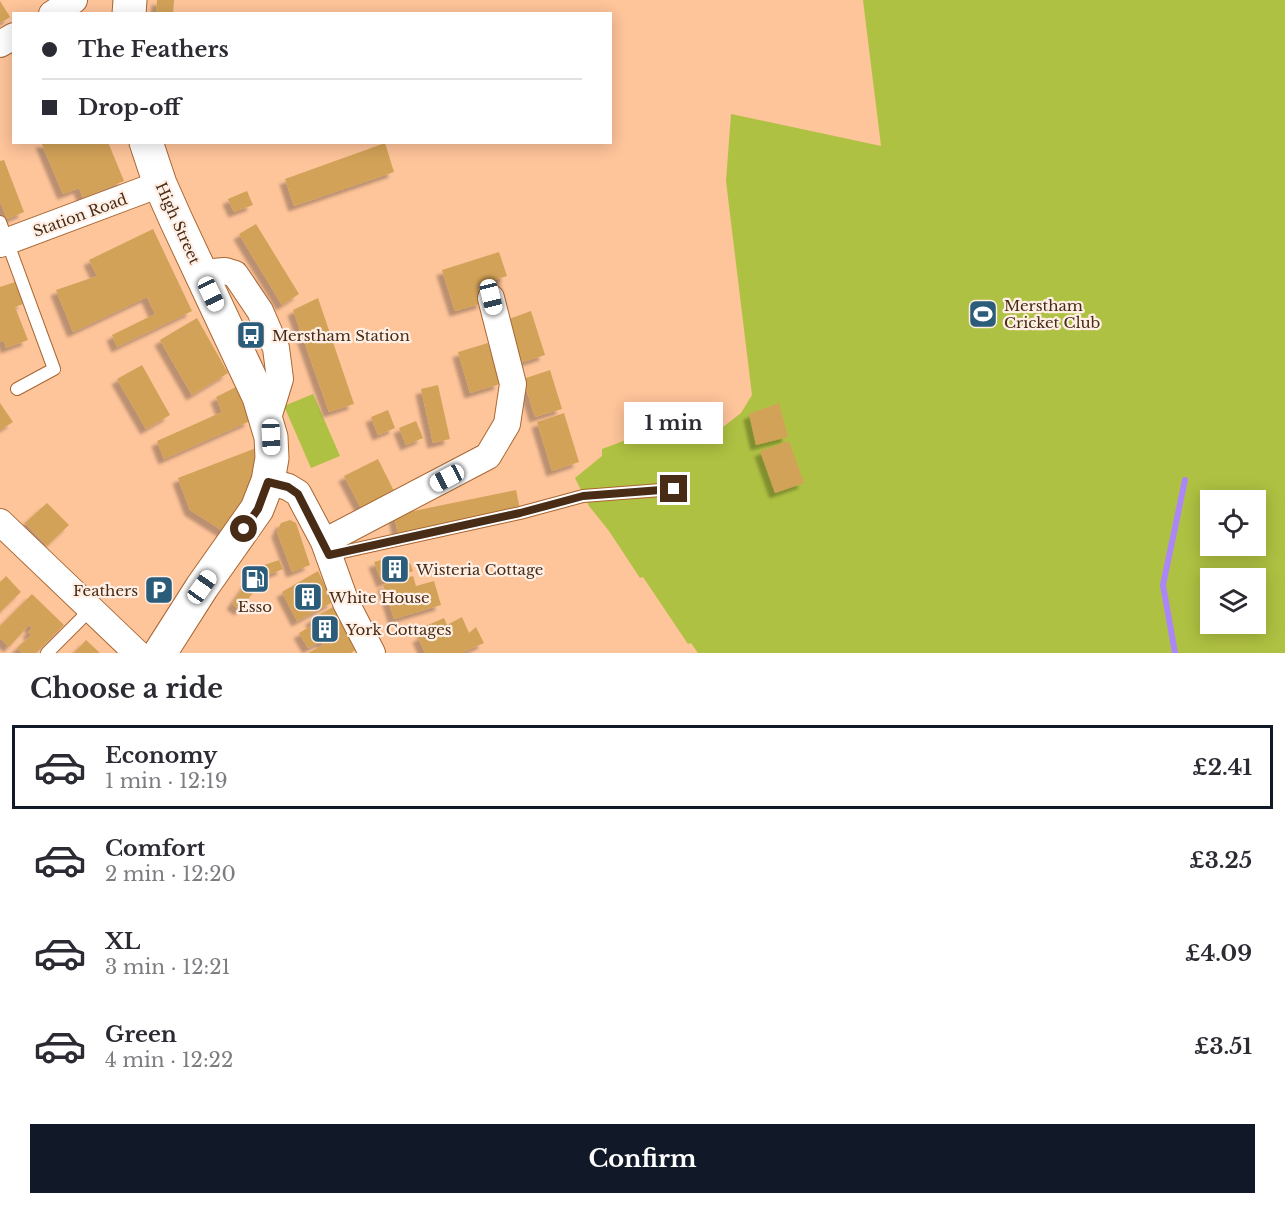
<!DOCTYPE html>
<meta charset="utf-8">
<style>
body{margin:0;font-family:"Libre Baskerville",serif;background:#f7f7f7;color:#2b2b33;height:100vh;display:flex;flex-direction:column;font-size:22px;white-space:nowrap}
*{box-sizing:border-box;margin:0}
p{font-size:20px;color:#7c7c81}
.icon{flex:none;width:33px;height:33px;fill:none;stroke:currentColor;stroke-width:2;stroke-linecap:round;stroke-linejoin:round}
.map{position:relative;height:653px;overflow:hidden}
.drawer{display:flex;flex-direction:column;background:#fff;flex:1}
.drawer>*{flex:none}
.top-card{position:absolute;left:12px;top:12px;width:600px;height:132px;border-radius:0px;box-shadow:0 3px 15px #0003;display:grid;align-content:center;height:132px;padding:0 30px;background:#fff}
.tools{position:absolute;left:1200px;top:490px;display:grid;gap:12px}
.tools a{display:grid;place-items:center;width:66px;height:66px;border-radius:0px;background:#fff;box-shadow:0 3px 15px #0003;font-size:30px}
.end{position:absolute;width:27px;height:27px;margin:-14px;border:8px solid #482c16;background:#fff;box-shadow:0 0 0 3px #fff}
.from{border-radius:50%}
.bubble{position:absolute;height:42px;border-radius:0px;background:#fff;box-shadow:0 3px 15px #0003;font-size:20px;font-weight:800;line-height:42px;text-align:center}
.car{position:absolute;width:18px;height:36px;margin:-18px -9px;border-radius:8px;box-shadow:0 0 4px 2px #0007;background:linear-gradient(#fff 24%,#345 0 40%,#fff 0 76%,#345 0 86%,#fff 0)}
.top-card b{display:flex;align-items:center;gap:21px;height:57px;font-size:22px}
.top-card b+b{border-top:2px solid #e1e1e2}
.top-card i{width:15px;height:15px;background:#2b2b33}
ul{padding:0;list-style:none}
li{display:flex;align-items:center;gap:18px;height:84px;margin:0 12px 9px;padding:0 18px;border:3px solid transparent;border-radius:0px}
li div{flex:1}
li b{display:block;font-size:22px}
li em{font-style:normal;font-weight:800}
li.current{border-color:#111827}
li>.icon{width:54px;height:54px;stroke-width:1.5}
h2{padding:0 30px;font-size:27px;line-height:72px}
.action{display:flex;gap:12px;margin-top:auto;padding:12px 30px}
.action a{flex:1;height:69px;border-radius:0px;background:#111827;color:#fff;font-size:24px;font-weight:800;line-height:69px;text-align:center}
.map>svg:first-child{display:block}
.green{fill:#afc142;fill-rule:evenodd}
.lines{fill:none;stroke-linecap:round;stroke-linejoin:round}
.stream{stroke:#ac86f9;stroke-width:6}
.building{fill:#d2a258;filter:url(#shadow)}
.service-casing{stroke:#a86631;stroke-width:14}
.minor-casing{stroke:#a86631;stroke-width:28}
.primary-casing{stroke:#a86631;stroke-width:35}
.service{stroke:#fff;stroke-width:12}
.minor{stroke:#fff;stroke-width:26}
.primary{stroke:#fff;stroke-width:33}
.route{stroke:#482c16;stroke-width:8}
.labels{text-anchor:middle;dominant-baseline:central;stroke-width:4.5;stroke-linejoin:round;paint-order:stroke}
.street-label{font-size:15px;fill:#482c16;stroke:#ffefe5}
.poi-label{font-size:15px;fill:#482c16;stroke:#ffefe5;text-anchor:start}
</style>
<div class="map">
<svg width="1285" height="653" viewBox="0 0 1285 653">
<defs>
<filter id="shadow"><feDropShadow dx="-5.5" dy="5.5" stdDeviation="1.5" flood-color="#0004"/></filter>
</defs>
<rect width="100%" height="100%" fill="#fec49a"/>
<path class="green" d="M 863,0 L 1285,0 L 1285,653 L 698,653 L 691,643 L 688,644 L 643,577 L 640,578 L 609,531 L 589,506 L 575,478 L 602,456 L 602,449 L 626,440 L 723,427 L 741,413 L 752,395 L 726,181 L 731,114 L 881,146 ZM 1210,501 L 1256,501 L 1256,546 L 1210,546 ZM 1210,579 L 1256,579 L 1256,624 L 1210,624 Z
M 313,394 L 340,456 L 311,468 L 284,406 Z"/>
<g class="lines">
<path class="stream" d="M 1175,653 L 1163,585 L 1185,480"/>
</g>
<path class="building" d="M 157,0 L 174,0 L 173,14 L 156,14 Z
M 0,1 L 10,17 L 0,23 Z
M 41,142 L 108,142 L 124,181 L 83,198 L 79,188 L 63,194 Z
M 385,143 L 394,172 L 294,206 L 285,179 Z
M 4,160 L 24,212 L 7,219 L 0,201 L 0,161 Z
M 247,191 L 253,205 L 234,212 L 228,199 Z
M 256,224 L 299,294 L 282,305 L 239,234 Z
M 153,229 L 192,311 L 117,347 L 112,335 L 155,314 L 147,297 L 73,332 L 56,290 L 97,276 L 89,260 Z
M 499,252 L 507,276 L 477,286 L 483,303 L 455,311 L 442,270 Z
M 15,282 L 23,304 L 15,307 L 28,340 L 6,348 L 4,341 L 0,342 L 0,287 Z
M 318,298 L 354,404 L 329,412 L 293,310 Z
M 531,311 L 545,355 L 520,363 L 506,320 Z
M 197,318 L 228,373 L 192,395 L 160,340 Z
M 488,343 L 500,384 L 470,393 L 458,352 Z
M 142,365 L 170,415 L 146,429 L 117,379 Z
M 550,370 L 562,409 L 535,417 L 523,379 Z
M 438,385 L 450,439 L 433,443 L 421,389 Z
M 236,387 L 250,421 L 164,459 L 157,441 L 222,412 L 216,397 Z
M 0,403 L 13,422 L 0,430 Z
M 779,403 L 788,437 L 756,445 L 749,414 Z
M 388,410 L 395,428 L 378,435 L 371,417 Z
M 564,413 L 579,462 L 552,471 L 537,422 Z
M 416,421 L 423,438 L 406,445 L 399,428 Z
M 789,441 L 804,483 L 775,493 L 760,451 Z
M 256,448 L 249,494 L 226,533 L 190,510 L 178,478 Z
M 378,459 L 394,491 L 361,508 L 344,476 Z
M 516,490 L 520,509 L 398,534 L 394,515 Z
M 47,503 L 69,525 L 47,546 L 25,523 Z
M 290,520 L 296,523 L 310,565 L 292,572 L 277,532 L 281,523 Z
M 395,556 L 400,566 L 410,563 L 413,571 L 382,582 L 374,562 Z
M 279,560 L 283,569 L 265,576 L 240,610 L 232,604 L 258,567 Z
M 318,571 L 333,602 L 297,621 L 282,592 Z
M 6,576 L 21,592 L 0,612 L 0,582 Z
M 413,576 L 416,586 L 434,581 L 441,605 L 394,619 L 383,585 Z
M 32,594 L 64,625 L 36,653 L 22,653 L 17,648 L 31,635 L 28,632 L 32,628 L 29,625 L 9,647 L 0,638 L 0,626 Z
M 333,607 L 355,650 L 351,653 L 308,653 L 323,645 L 322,641 L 308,648 L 299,633 L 313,625 L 311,619 Z
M 462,617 L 469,633 L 476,627 L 484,643 L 461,653 L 425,653 L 418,637 L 424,634 L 421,628 L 444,618 L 447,625 Z
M 86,640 L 100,653 L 74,653 Z"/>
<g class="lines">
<g class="service-casing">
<path id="service" d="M 0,222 L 54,369 L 17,389
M 329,555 L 520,513 L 583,496 L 674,489
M 47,653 L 91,609"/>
</g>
<g class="minor-casing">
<path id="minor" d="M 52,14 L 74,0
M 0,44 L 14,36
M 0,244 L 160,184
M 201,273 L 225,271 L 235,274 L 260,311 L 276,348 L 280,379 L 267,421
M 268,481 L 288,487 L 298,493 L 324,542 L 346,603 L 372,653
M 0,522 L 137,653
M 324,542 L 488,456 L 507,424 L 513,384 L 491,298"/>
</g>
<g class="primary-casing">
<path id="primary" d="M 129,14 L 130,0
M 146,142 L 160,184 L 176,220 L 259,397 L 271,437 L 272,458 L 268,481 L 257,509 L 202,587 L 160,653"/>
</g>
<use href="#service" class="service"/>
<use href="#minor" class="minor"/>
<use href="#primary" class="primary"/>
</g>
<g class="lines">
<path class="route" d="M 244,529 L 258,509 L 268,482 L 288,487 L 298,494 L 329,555 L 520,513 L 583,496 L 674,489"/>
</g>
<defs>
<g id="stadium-square" transform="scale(1.5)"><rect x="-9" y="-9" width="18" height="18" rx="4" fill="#2b5d7a" stroke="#ffefe5"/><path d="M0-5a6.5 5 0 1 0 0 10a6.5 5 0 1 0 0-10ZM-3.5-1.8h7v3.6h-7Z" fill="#fff"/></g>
<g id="bus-square" transform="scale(1.5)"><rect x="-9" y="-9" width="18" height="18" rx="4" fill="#2b5d7a" stroke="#ffefe5"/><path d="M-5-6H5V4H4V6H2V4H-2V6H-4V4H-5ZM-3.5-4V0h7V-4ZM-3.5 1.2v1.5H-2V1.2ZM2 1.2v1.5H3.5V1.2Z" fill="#fff"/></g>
<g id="building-square" transform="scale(1.5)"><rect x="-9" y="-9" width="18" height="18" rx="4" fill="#2b5d7a" stroke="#ffefe5"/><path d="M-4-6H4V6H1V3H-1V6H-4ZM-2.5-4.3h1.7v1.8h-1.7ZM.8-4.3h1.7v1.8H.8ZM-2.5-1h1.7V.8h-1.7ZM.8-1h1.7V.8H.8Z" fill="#fff"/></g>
<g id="fuel-square" transform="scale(1.5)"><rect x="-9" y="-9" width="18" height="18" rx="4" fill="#2b5d7a" stroke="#ffefe5"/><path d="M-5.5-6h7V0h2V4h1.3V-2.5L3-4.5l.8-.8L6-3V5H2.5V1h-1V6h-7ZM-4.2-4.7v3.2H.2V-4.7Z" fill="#fff"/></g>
<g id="parking-square" transform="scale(1.5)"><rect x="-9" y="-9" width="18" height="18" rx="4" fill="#2b5d7a" stroke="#ffefe5"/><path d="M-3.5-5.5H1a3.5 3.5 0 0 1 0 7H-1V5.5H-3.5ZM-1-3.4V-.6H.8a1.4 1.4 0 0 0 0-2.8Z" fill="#fff"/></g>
</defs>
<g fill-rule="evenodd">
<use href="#stadium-square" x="983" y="314"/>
<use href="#bus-square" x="251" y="335"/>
<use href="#building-square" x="395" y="569"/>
<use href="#fuel-square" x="255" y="579"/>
<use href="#parking-square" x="159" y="590"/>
<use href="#building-square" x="308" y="597"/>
<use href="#building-square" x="325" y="629"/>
</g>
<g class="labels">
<g class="street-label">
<text transform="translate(80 215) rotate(-20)">Station Road</text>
<text transform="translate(178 223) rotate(66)">High Street</text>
</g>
<g class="poi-label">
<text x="1004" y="305">Merstham<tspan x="1004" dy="17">Cricket Club</tspan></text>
<text x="272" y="335">Merstham Station</text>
<text x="416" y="569">Wisteria Cottage</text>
<text x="138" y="590" text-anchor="end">Feathers</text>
<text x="329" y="597">White House</text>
<text x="255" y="606" text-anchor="middle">Esso</text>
<text x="346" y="629">York Cottages</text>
</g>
</g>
</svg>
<div class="tools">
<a><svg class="icon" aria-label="locate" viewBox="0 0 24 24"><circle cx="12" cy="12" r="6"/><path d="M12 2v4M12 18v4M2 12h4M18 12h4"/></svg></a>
<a><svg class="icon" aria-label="layers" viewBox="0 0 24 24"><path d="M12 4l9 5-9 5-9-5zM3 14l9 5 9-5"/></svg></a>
</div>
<i class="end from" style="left:244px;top:529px"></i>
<i class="end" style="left:674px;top:489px"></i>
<div class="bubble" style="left:624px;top:402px;width:99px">1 min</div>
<i class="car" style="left:211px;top:294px;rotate:155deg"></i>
<i class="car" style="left:491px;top:297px;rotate:166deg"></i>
<i class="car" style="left:271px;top:437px;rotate:178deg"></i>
<i class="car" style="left:447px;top:478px;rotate:242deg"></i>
<i class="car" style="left:202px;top:587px;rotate:35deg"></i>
<div class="top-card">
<b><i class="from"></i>The Feathers</b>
<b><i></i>Drop-off</b>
</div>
</div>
<section class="drawer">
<h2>Choose a ride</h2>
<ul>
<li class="current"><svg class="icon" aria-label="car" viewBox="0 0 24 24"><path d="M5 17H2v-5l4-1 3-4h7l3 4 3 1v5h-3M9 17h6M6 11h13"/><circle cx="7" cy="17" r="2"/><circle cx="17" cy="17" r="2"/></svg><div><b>Economy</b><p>1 min · 12:19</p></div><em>£2.41</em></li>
<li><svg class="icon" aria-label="car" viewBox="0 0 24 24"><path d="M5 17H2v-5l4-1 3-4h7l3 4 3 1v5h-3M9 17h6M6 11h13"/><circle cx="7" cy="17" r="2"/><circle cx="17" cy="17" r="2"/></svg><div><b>Comfort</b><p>2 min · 12:20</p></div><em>£3.25</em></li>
<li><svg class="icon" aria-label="car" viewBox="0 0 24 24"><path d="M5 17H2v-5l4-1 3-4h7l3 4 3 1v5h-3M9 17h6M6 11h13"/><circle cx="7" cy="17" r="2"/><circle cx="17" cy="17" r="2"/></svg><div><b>XL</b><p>3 min · 12:21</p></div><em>£4.09</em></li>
<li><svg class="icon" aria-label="car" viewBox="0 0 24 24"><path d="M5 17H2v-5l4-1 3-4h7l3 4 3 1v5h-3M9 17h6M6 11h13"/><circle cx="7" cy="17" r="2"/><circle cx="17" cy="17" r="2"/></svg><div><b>Green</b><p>4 min · 12:22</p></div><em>£3.51</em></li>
</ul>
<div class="action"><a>Confirm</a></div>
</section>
